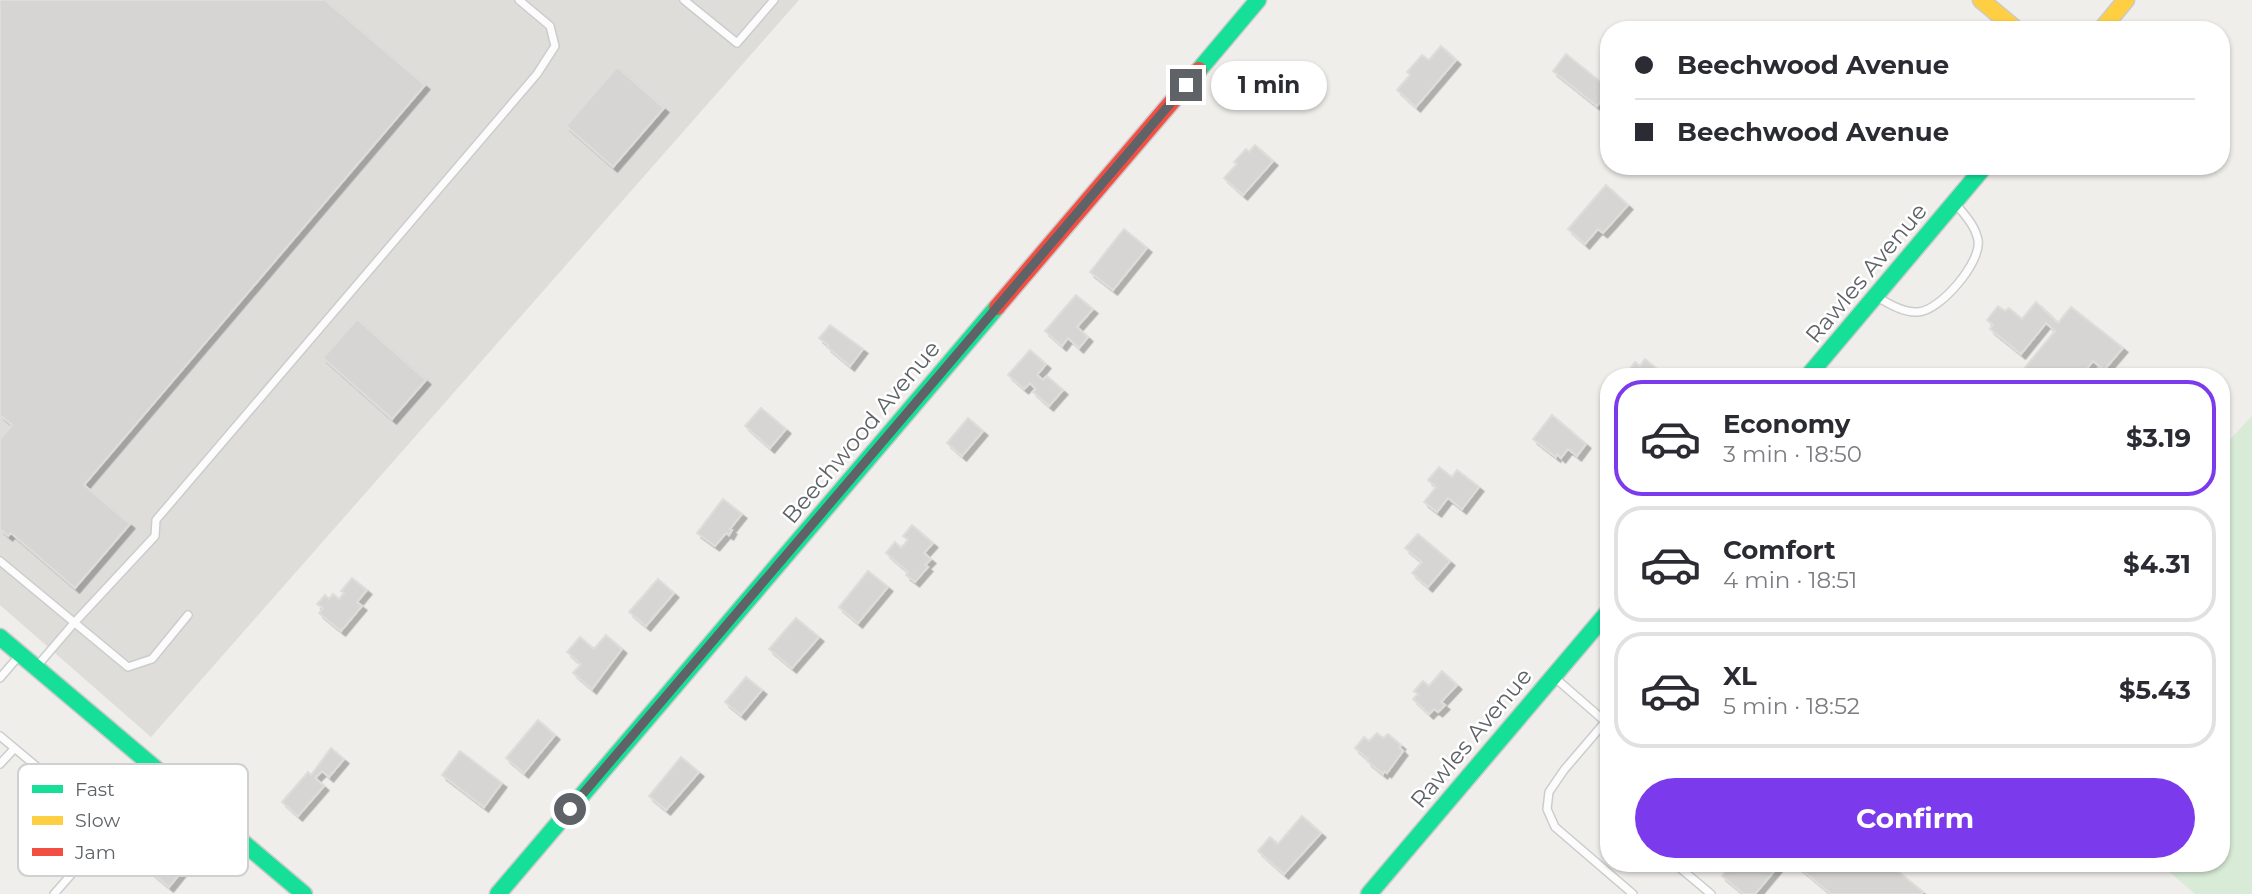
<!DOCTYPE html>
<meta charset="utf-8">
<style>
body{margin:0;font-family:Montserrat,sans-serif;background:#f7f7f7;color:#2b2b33;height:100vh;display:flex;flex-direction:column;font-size:26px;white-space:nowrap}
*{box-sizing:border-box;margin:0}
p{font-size:23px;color:#7c7c81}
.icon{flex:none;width:38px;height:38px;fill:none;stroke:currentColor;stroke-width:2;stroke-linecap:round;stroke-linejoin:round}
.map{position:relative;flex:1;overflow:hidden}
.sheet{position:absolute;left:1600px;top:368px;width:630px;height:504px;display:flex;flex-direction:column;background:#fff;border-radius:28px;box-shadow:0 2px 5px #0004}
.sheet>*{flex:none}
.hud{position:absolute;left:1600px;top:21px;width:630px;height:154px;border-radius:28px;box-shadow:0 2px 5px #0004;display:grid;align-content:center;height:154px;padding:0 35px;background:#fff}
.end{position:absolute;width:32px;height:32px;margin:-16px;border:9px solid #5f6368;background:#fff;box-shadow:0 0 0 4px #fff}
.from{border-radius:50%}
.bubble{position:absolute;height:49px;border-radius:24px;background:#fff;box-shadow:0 2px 5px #0004;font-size:23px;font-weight:700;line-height:49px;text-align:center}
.hud b{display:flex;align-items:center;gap:24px;height:66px;font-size:26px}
.hud b+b{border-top:2px solid #e1e1e2}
.hud i{width:18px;height:18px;background:#2b2b33}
ul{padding:12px 0 0;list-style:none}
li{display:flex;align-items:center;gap:21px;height:116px;margin:0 14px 10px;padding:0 21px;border:4px solid #e1e1e2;border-radius:28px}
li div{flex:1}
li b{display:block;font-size:26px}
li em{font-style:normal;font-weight:700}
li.active{border-color:#7c3aed}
li>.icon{width:63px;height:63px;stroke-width:1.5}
.action{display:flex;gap:14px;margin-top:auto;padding:14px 35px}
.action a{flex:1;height:80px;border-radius:42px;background:#7c3aed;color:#fff;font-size:28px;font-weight:700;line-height:80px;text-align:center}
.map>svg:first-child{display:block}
.industrial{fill:#dfddda}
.green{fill:#d8ebd6}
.building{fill:#d6d5d3;stroke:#deddd9;stroke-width:2;filter:url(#shadow)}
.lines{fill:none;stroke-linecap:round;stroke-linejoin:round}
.lane-casing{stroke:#cbcccc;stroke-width:10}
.fast-casing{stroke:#cacacb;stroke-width:19}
.slow-casing{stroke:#cacacb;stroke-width:19}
.jam-casing{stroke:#cacacb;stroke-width:19}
.lane{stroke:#fdfcfc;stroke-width:7}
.fast{stroke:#16e098;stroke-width:16}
.slow{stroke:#ffcf43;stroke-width:16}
.jam{stroke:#f24e42;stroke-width:16}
.route{stroke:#5f6368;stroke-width:9}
.labels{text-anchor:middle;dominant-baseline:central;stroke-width:5;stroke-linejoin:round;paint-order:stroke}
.street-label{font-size:23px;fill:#5f6368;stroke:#fff}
.key{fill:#fff;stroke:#cfd0d2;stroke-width:2}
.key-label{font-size:19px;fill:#5f6368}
</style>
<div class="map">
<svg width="2252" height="894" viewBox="0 0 2252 894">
<defs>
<filter id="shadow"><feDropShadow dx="4.5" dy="4.5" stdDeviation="0" flood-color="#0004"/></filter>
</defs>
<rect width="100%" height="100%" fill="#efeeea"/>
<path class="industrial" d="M 0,0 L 799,0 L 151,737 L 0,605 Z"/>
<path class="green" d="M 2252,416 L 2252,894 L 2195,894 L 2159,863 L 2221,863 L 2221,449 Z"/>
<path class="building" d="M 0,0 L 325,0 L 425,85 L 84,485 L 130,524 L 75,588 L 11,533 L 8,536 L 0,529 L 0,440 L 12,425 L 0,415 Z
M 1441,46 L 1456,60 L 1416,107 L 1397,90 L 1410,75 L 1407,72 L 1422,55 L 1429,60 Z
M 1566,54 L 1608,88 L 1608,93 L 1597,106 L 1553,71 Z
M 617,67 L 664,108 L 613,167 L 566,126 Z
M 1255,145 L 1273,161 L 1243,195 L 1224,178 L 1237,164 L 1234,162 L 1246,149 L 1249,152 Z
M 1606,185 L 1628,205 L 1603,233 L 1598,229 L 1585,244 L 1568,229 Z
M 1124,229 L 1147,248 L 1113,290 L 1090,272 Z
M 1076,295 L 1093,309 L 1077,327 L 1088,337 L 1079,348 L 1068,338 L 1062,346 L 1045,331 Z
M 2036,302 L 2058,323 L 2071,307 L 2123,348 L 2104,370 L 2093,361 L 2081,376 L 2018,376 L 2055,331 L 2046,323 L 2021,354 L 1990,329 L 1993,325 L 1987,320 L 1998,306 L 2005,311 L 2009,308 L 2022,319 Z
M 357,319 L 426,380 L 392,419 L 323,358 Z
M 830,325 L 863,349 L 850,366 L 827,347 L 828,345 L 819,338 Z
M 1030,350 L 1046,364 L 1037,375 L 1043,380 L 1047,376 L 1063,390 L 1049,406 L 1033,392 L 1036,389 L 1030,383 L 1024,389 L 1008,375 Z
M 1645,359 L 1662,373 L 1659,376 L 1627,376 L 1631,372 L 1629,370 L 1635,362 L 1640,366 Z
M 761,408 L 786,429 L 770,448 L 745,426 Z
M 1552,415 L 1586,444 L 1577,456 L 1568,449 L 1561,458 L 1557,454 L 1556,457 L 1533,439 Z
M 968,418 L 983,431 L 962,456 L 947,443 Z
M 1439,467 L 1452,477 L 1457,470 L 1479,487 L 1462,509 L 1448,498 L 1437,512 L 1424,502 L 1436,487 L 1428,480 Z
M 723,499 L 742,514 L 730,529 L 732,530 L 729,535 L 726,533 L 715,546 L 697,533 Z
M 912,525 L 933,543 L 924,553 L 931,559 L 925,565 L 928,567 L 915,582 L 906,575 L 908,572 L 886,553 L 895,542 L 901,548 L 908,540 L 903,536 Z
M 1418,534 L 1450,561 L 1428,587 L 1412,573 L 1422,562 L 1405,548 Z
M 868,571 L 888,587 L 858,623 L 839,607 Z
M 352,578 L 367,590 L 357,602 L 362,606 L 341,631 L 319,613 L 323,608 L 317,604 L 325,595 L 329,599 L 333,594 L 339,599 L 344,593 L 341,591 Z
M 658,579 L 674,593 L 646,626 L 629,612 Z
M 796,618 L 819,637 L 792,668 L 769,649 Z
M 606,635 L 622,649 L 592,689 L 573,673 L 581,664 L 567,652 L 580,637 L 594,649 Z
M 1442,671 L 1457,685 L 1441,702 L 1445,705 L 1438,712 L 1434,709 L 1429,714 L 1413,699 L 1418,694 L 1414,691 L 1423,681 L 1429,686 Z
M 746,677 L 762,690 L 741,715 L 725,702 Z
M 538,720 L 555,735 L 524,773 L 506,758 Z
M 1377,733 L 1383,738 L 1388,734 L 1401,745 L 1399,747 L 1403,751 L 1387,773 L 1385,771 L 1383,774 L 1367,761 L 1368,759 L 1355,748 L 1364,737 L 1369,741 Z
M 331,748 L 344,759 L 329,777 L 322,771 L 315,778 L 324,786 L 298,816 L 282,802 L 308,772 L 311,775 Z
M 460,751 L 502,783 L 484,807 L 442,775 Z
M 681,757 L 699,772 L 666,810 L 649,796 Z
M 1302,816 L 1321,833 L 1284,874 L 1258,851 L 1270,837 L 1278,844 Z
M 172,847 L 190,861 L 169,887 L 151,872 Z
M 1724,863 L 1781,863 L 1755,894 L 1744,894 L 1722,876 L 1729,867 Z
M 1794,863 L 1888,863 L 1923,892 L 1921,894 L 1831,894 Z"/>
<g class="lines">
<g class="lane-casing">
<path id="lane" d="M 684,0 L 737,43 L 774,0
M 1877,297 C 1889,304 1904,313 1918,312 C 1940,311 1982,262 1978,240 C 1975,225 1964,214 1955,203
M 0,561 L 128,667 L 152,659 L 188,615
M 38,665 L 74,623 L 155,536 L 156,520 L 537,74 L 555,46 L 550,26 L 519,0
M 1554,677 L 1608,724
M 0,678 L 18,657
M 1605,722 L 1564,770 L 1549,792 L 1547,809 L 1555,827 L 1633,894
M 0,736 L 103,822 L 106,835 L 54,894
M 0,764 L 14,749
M 1608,775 L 1607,801 L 1608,803
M 1674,863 L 1711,894"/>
</g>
<g class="fast-casing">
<path id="fast" d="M 1199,70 L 1258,0
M 1808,376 L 1985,166
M 0,637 L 304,894
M 498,894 L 997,307
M 1369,894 L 1608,612"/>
</g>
<g class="slow-casing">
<path id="slow" d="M 1981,0 L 2017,30
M 2101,30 L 2126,0"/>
</g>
<g class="jam-casing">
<path id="jam" d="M 997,307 L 1199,70"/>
</g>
<use href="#lane" class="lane"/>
<use href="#fast" class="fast"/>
<use href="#slow" class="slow"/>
<use href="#jam" class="jam"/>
</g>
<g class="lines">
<path class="route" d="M 570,809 L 1186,85"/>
</g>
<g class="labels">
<g class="street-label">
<text transform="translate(1866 273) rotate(-50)">Rawles Avenue</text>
<text transform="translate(861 432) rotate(-50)">Beechwood Avenue</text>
<text transform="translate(1471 738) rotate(-50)">Rawles Avenue</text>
</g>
</g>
<rect x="18" y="764" width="230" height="112" rx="10" class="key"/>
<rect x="32" y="785" width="31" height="8" fill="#16e098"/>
<rect x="32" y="816" width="31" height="9" fill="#ffcf43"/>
<rect x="32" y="848" width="31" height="8" fill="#f24e42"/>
<g class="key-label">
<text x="75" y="796">Fast</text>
<text x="75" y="827">Slow</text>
<text x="75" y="859">Jam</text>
</g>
</svg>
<i class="end from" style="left:570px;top:809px"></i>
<i class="end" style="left:1186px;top:85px"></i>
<div class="bubble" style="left:1211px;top:61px;width:116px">1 min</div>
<div class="hud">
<b><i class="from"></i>Beechwood Avenue</b>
<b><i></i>Beechwood Avenue</b>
</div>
<section class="sheet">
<ul>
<li class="active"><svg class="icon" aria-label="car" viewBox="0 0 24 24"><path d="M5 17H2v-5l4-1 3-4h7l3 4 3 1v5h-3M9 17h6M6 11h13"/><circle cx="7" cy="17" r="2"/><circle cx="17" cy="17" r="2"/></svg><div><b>Economy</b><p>3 min · 18:50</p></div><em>$3.19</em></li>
<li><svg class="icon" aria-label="car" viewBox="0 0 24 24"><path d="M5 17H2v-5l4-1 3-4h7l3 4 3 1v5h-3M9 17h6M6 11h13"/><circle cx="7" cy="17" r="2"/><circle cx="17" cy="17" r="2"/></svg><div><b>Comfort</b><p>4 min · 18:51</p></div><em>$4.31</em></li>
<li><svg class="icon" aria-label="car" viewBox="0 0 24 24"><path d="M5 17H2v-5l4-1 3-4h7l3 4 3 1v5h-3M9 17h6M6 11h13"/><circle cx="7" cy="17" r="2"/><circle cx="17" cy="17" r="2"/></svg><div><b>XL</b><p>5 min · 18:52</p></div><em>$5.43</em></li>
</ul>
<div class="action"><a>Confirm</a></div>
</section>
</div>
